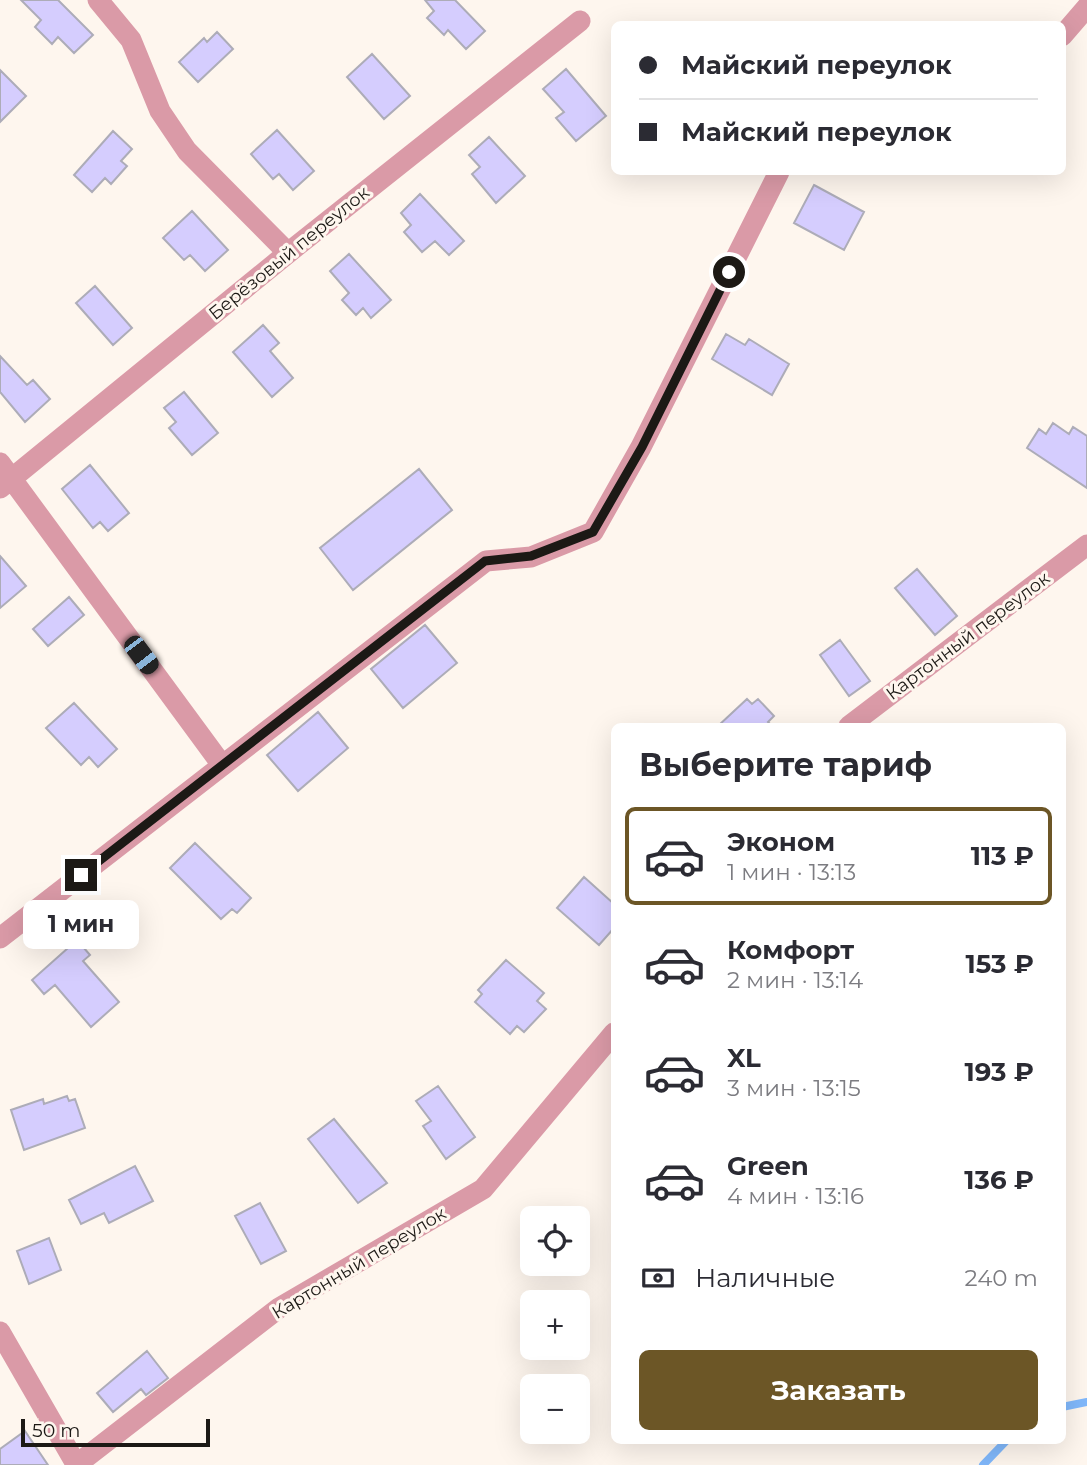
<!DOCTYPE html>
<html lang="ru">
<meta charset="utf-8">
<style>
body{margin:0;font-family:Montserrat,sans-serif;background:#f7f7f7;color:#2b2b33;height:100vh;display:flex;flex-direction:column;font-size:26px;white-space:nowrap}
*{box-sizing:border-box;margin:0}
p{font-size:23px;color:#7c7c81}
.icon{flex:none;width:38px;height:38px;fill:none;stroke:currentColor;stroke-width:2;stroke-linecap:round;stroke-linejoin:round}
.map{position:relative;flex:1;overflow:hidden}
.drawer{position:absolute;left:611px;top:723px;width:455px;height:721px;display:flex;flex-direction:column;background:#fff;border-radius:10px;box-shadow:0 7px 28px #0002}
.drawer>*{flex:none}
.guide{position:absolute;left:611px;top:21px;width:455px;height:154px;border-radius:10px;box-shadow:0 7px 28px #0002;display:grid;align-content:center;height:154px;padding:0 28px;background:#fff}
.tools{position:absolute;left:520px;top:1206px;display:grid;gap:14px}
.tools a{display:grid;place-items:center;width:70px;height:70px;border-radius:10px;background:#fff;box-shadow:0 7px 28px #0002;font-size:35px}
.scale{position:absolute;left:21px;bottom:18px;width:189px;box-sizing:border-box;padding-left:7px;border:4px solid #1c1915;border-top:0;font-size:19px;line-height:24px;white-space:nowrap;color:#1c1915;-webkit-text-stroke:5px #fef6ee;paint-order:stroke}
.end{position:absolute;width:32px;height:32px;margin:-16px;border:9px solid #1c1915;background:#fff;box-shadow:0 0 0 4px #fff}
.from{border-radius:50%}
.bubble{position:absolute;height:49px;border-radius:10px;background:#fff;box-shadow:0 7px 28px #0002;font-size:23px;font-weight:700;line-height:49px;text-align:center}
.car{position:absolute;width:21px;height:42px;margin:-21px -10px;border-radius:9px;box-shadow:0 0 5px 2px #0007;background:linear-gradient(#222 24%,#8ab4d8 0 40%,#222 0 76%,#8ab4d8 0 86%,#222 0)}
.guide b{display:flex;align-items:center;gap:24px;height:66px;font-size:26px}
.guide b+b{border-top:2px solid #e1e1e2}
.guide i{width:18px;height:18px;background:#2b2b33}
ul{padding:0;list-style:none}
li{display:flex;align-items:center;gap:21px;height:98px;margin:0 14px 10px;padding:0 14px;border:4px solid transparent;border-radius:10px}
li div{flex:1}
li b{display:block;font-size:26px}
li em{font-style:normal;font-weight:700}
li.on{border-color:#6c5626}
li>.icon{width:63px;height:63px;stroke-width:1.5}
h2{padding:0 28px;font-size:32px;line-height:84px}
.pay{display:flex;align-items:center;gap:18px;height:77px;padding:0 28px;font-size:26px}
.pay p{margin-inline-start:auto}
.action{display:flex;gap:14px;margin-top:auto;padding:14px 28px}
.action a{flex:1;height:80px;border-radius:10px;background:#6c5626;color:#fff;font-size:28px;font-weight:700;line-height:80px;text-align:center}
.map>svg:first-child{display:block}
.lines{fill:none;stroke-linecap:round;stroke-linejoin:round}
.stream{stroke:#81b8fb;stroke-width:8}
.building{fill:#d5cdfe;stroke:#adacb8;stroke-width:2}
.minor{stroke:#da9aa7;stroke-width:21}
.route{stroke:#1c1915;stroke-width:9}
.labels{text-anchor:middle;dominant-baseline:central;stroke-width:6;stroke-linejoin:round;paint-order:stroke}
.street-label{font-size:18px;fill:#1c1915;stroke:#fef6ee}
</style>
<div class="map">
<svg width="1087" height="1465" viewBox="0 0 1087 1465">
<rect width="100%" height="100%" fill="#fef6ee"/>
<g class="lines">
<path class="stream" d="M 1062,1407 L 1087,1402
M 983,1465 L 1007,1440"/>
</g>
<path class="building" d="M 21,0 L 58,0 L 93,35 L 74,53 L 58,37 L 52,44 L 35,27 L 41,20 Z
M 425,0 L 455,0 L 485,31 L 466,49 L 448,30 L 444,35 L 427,18 L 434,11 Z
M 217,32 L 233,49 L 198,82 L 179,62 L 204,38 L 207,42 Z
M 372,54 L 410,96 L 384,119 L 347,77 Z
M 566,69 L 606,116 L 576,141 L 556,118 L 564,112 L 543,89 Z
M 0,70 L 26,96 L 0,122 Z
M 277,130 L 314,171 L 293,190 L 279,174 L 273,179 L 251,154 Z
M 113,131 L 132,149 L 121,161 L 127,166 L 111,184 L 105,178 L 92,192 L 74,175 Z
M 489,137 L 525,176 L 496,203 L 472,174 L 480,167 L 469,155 Z
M 814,185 L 864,212 L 844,250 L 794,223 Z
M 420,194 L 464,241 L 449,255 L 435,241 L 422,252 L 404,232 L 411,225 L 401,213 Z
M 192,211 L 228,250 L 205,271 L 190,255 L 184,260 L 163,238 Z
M 349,254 L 391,300 L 371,318 L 363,308 L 356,315 L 342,300 L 349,293 L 330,271 Z
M 95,286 L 132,328 L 113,345 L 76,303 Z
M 263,325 L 279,343 L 270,351 L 293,378 L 272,397 L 233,352 Z
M 726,334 L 745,345 L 749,339 L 789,364 L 772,395 L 712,359 Z
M 0,356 L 27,385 L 33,380 L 50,399 L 25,422 L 0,392 Z
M 184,392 L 218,433 L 192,455 L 169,428 L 176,422 L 164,408 Z
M 1053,423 L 1069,434 L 1073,427 L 1087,436 L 1087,488 L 1027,448 L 1039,429 L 1046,434 Z
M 90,465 L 129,513 L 108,531 L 100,522 L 93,528 L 62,489 Z
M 419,469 L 452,510 L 353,590 L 320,548 Z
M 0,556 L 26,586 L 0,608 Z
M 917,569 L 957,616 L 935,635 L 895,588 Z
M 69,597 L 84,615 L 48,646 L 33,629 Z
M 425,625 L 457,663 L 403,708 L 371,669 Z
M 840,640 L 870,681 L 849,696 L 820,655 Z
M 747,699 L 752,704 L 758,699 L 774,716 L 768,722 L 772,726 L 718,726 Z
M 74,703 L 117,749 L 98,767 L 89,757 L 81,765 L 46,728 Z
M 318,712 L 348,748 L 298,791 L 267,755 Z
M 195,843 L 251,898 L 237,913 L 232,909 L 221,919 L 170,868 Z
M 584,877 L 614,904 L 614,928 L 599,945 L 557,908 Z
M 77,940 L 90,955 L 83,961 L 119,1002 L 91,1027 L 55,985 L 44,994 L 32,980 Z
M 506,960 L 544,993 L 537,1001 L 546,1009 L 524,1032 L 517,1026 L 510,1034 L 475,1002 L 482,994 L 478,990 Z
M 438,1086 L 475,1137 L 446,1159 L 423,1126 L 431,1121 L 416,1101 Z
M 67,1096 L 69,1101 L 75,1099 L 85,1128 L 24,1150 L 11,1110 L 43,1099 L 44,1104 Z
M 334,1119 L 387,1183 L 358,1203 L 308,1139 Z
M 135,1166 L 153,1201 L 109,1223 L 104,1213 L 81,1224 L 69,1200 Z
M 260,1203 L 286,1251 L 261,1264 L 235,1216 Z
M 49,1238 L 61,1270 L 29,1284 L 17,1251 Z
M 147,1351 L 168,1378 L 146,1395 L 141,1389 L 113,1412 L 97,1393 Z
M 25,1431 L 48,1465 L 0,1465 L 0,1449 Z"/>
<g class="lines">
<path class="minor" d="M 98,0 L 131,40 L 160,111 L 187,151 L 288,253
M 1062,36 L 1087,7
M 0,463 L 222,765
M 0,488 L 288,253 L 580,21
M 849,726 L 1087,545
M 0,938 L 486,561 L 531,557 L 593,532 L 641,447 L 779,172
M 0,1332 L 76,1464
M 76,1465 L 279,1308 L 483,1189 L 614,1033"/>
</g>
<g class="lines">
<path class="route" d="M 81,875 L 485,561 L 531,556 L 593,532 L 642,447 L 729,272"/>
</g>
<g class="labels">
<g class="street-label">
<text transform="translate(289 253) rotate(-39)">Берёзовый переулок</text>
<text transform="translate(968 636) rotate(-37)">Картонный переулок</text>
<text transform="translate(359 1263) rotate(-31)">Картонный переулок</text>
</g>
</g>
</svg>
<div class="tools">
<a><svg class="icon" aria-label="locate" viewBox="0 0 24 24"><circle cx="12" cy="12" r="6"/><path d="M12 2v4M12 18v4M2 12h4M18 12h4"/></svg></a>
<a>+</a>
<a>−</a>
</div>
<div class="scale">50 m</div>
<i class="end from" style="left:729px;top:272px"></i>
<i class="end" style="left:81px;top:875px"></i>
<div class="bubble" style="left:23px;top:900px;width:116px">1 мин</div>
<i class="car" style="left:141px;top:655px;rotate:143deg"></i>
<div class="guide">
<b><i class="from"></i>Майский переулок</b>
<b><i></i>Майский переулок</b>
</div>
<section class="drawer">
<h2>Выберите тариф</h2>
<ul>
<li class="on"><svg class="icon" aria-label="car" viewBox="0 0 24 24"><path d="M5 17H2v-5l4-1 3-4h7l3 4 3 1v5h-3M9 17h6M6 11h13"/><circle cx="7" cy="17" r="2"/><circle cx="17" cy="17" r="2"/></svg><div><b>Эконом</b><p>1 мин · 13:13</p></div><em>113 ₽</em></li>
<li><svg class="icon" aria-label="car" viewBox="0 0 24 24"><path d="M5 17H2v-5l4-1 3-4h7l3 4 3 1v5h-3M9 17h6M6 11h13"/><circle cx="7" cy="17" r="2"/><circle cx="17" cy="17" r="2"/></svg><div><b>Комфорт</b><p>2 мин · 13:14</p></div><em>153 ₽</em></li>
<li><svg class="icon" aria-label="car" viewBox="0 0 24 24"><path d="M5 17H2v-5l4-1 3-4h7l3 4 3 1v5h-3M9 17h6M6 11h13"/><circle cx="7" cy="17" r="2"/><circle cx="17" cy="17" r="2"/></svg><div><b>XL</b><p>3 мин · 13:15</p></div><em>193 ₽</em></li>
<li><svg class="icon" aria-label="car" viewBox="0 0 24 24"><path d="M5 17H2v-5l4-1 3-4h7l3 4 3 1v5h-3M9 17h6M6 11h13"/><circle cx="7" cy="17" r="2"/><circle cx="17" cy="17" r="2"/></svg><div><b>Green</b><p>4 мин · 13:16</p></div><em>136 ₽</em></li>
</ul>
<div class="pay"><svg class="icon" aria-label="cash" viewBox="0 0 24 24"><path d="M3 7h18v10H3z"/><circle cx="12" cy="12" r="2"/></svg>Наличные<p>240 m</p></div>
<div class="action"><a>Заказать</a></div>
</section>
</div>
